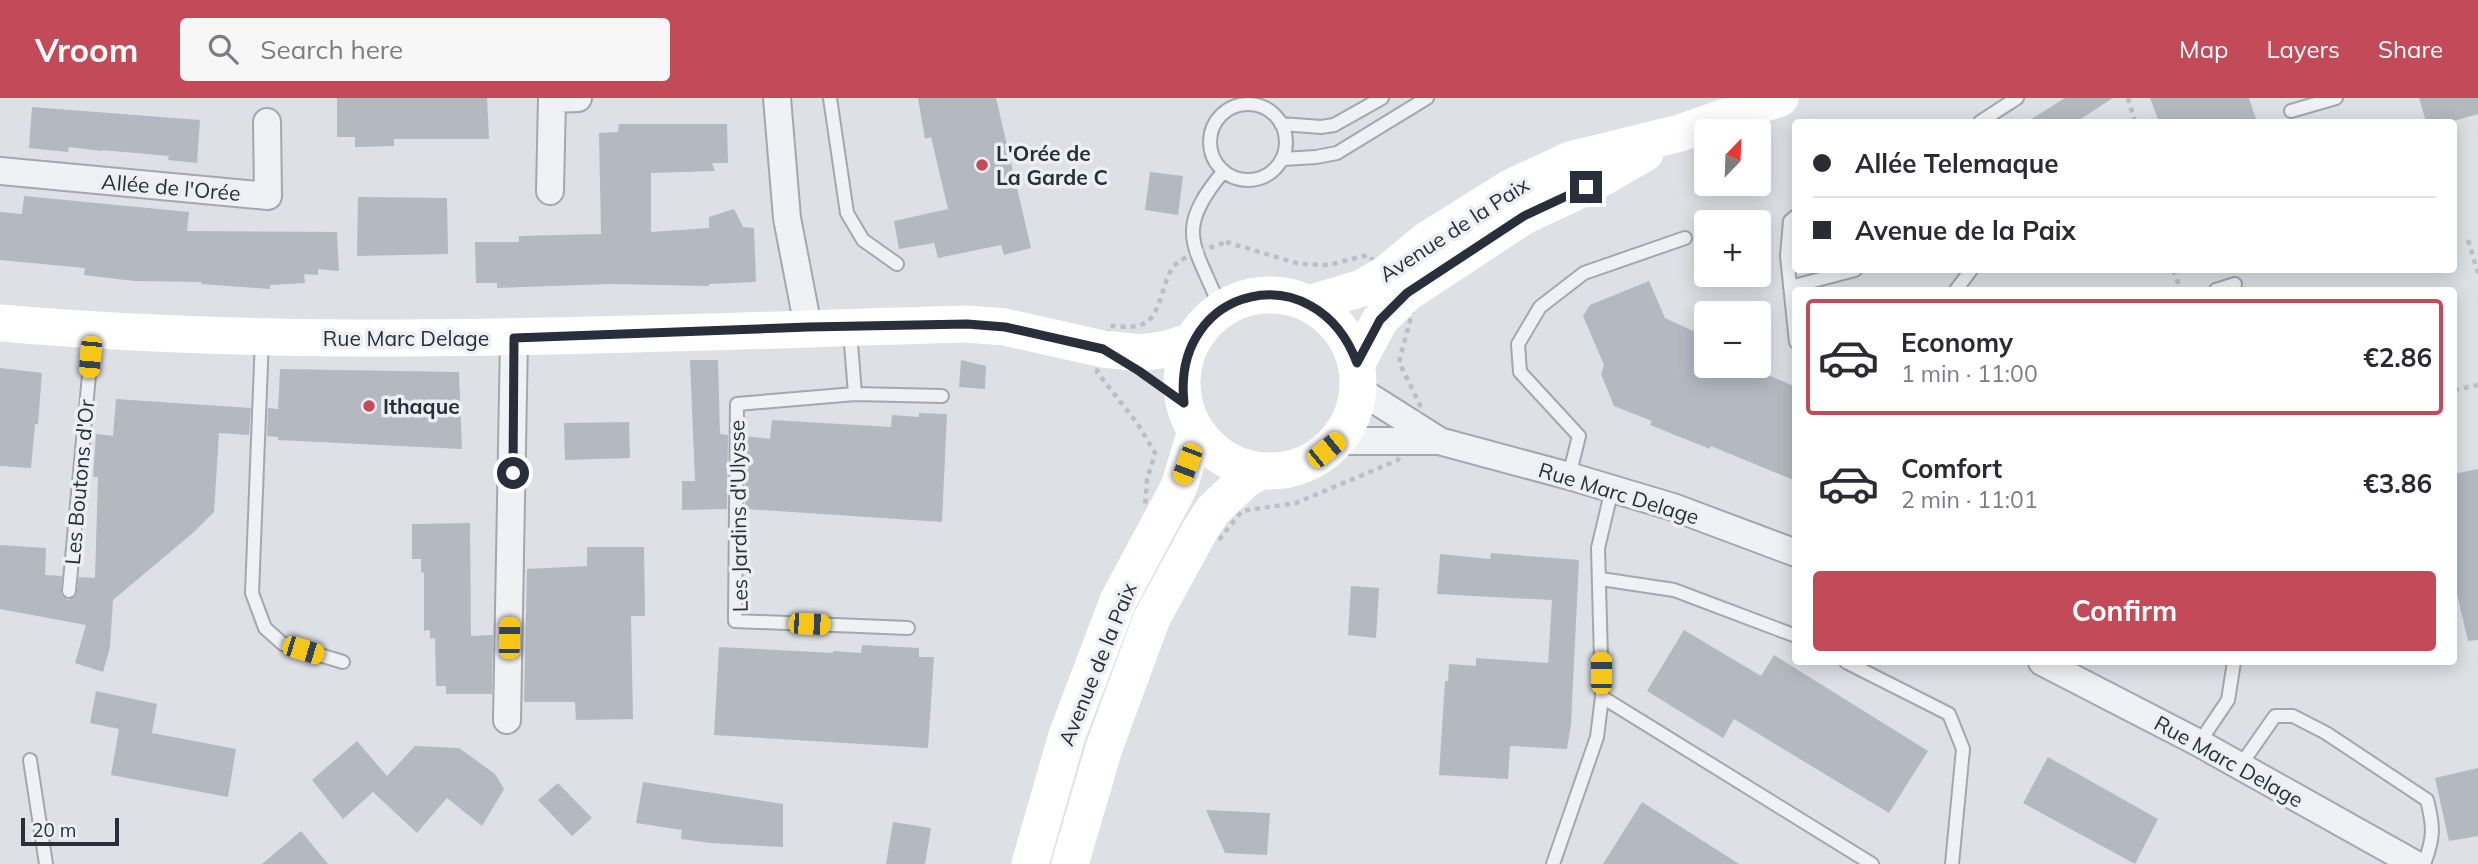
<!DOCTYPE html>
<meta charset="utf-8">
<style>
body{margin:0;font-family:Mulish,sans-serif;background:#f7f7f7;color:#2b2b33;height:100vh;display:flex;flex-direction:column;font-size:26px;white-space:nowrap}
*{box-sizing:border-box;margin:0}
p{font-size:23px;color:#7c7c81}
.icon{flex:none;width:38px;height:38px;fill:none;stroke:currentColor;stroke-width:2;stroke-linecap:round;stroke-linejoin:round}
.map{position:relative;flex:1;overflow:hidden}
.side{position:absolute;left:1792px;top:189px;width:665px;height:378px;display:flex;flex-direction:column;background:#fff;border-radius:7px;box-shadow:0 4px 18px #0003}
.side>*{flex:none}
.top-card{position:absolute;left:1792px;top:21px;width:665px;height:154px;border-radius:7px;box-shadow:0 4px 18px #0003;display:grid;align-content:center;height:154px;padding:0 21px;background:#fff}
.needle{width:46px;rotate:23deg}
.tools{position:absolute;left:1694px;top:21px;display:grid;gap:14px}
.tools a{display:grid;place-items:center;width:77px;height:77px;border-radius:7px;background:#fff;box-shadow:0 4px 18px #0003;font-size:35px}
.scale{position:absolute;left:21px;bottom:18px;width:98px;box-sizing:border-box;padding-left:7px;border:4px solid #282e3a;border-top:0;font-size:19px;line-height:24px;white-space:nowrap;color:#282e3a;-webkit-text-stroke:5px #eceff3;paint-order:stroke}
.end{position:absolute;width:32px;height:32px;margin:-16px;border:9px solid #282e3a;background:#fff;box-shadow:0 0 0 4px #fff}
.from{border-radius:50%}
.car{position:absolute;width:21px;height:42px;margin:-21px -10px;border-radius:9px;box-shadow:0 0 5px 2px #0007;background:linear-gradient(#f5c518 24%,#345 0 40%,#f5c518 0 76%,#345 0 86%,#f5c518 0)}
.top-card b{display:flex;align-items:center;gap:24px;height:66px;font-size:26px}
.top-card b+b{border-top:2px solid #e1e1e2}
.top-card i{width:18px;height:18px;background:#2b2b33}
ul{padding:12px 0 0;list-style:none}
li{display:flex;align-items:center;gap:21px;height:116px;margin:0 14px 10px;padding:0 7px;border:4px solid transparent;border-radius:7px}
li div{flex:1}
li b{display:block;font-size:26px}
li em{font-style:normal;font-weight:700}
li.active{border-color:#c24a59}
li>.icon{width:63px;height:63px;stroke-width:1.5}
.button{display:flex;gap:14px;margin-top:auto;padding:14px 21px}
.button a{flex:1;height:80px;border-radius:7px;background:#c24a59;color:#fff;font-size:28px;font-weight:700;line-height:80px;text-align:center}
header{display:flex;align-items:center;gap:42px;box-sizing:border-box;height:98px;padding:0 35px;background:#c24a59;color:#fff}
header strong{font-size:33px}
nav{display:flex;gap:38px;margin-inline-start:auto;font-size:24px}
.search{width:490px;height:63px;background:#f7f7f7;display:flex;align-items:center;gap:18px;box-sizing:border-box;padding:0 24px;border-radius:7px;color:#7c7c81;font-size:26px}
.map>svg:first-child{display:block}
.building{fill:#b4b9c1}
.lines{fill:none;stroke-linecap:round;stroke-linejoin:round}
.lane-casing{stroke:#a3a7ae;stroke-width:16}
.street-casing{stroke:#a3a7ae;stroke-width:30}
.path{stroke:#bbbec4;stroke-width:4.5;stroke-dasharray:5 5;stroke-linecap:butt}
.lane{stroke:#eff1f4;stroke-width:12}
.street{stroke:#eff1f4;stroke-width:26}
.secondary{stroke:#fff;stroke-width:37}
.route{stroke:#282e3a;stroke-width:9}
.poi-dot{fill:#c24a59;stroke:#eceff3;stroke-width:2.5}
.labels{text-anchor:middle;dominant-baseline:central;stroke-width:7;stroke-linejoin:round;paint-order:stroke}
.poi-label{font-size:21px;font-weight:bold;fill:#282e3a;stroke:#eceff3;text-anchor:start}
.street-label{font-size:21px;fill:#282e3a;stroke:#eceff3}
</style>
<header>
<strong>Vroom</strong>
<div class="search"><svg class="icon" aria-label="search" viewBox="0 0 24 24"><circle cx="10" cy="10" r="6"/><path d="M15 15l6 6"/></svg>Search here</div>
<nav><a>Map</a><a>Layers</a><a>Share</a></nav>
</header>
<div class="map">
<svg width="2478" height="766" viewBox="0 0 2478 766">
<rect width="100%" height="100%" fill="#dde0e5"/>
<path class="building" d="M 337,0 L 487,0 L 489,41 L 394,41 L 394,48 L 355,49 L 355,39 L 337,39 Z
M 918,0 L 996,0 L 1031,150 L 1004,157 L 1001,147 L 938,160 L 934,145 L 899,151 L 894,123 L 948,111 L 931,39 L 925,41 Z
M 2065,0 L 2113,0 L 2076,24 L 2027,24 Z
M 2150,0 L 2249,0 L 2257,24 L 2159,24 Z
M 2419,0 L 2478,0 L 2478,16 L 2450,24 L 2426,24 Z
M 32,9 L 200,22 L 197,65 L 168,62 L 169,58 L 102,52 L 101,53 L 69,49 L 68,54 L 29,50 Z
M 619,26 L 727,26 L 728,65 L 712,65 L 715,73 L 651,75 L 651,134 L 709,130 L 709,119 L 734,111 L 743,129 L 754,130 L 756,184 L 709,186 L 709,188 L 611,186 L 497,190 L 497,185 L 476,185 L 475,144 L 519,144 L 519,138 L 601,136 L 599,35 L 618,34 Z
M 1150,74 L 1183,78 L 1178,117 L 1145,112 Z
M 24,98 L 189,114 L 187,133 L 337,134 L 339,173 L 318,171 L 318,177 L 304,176 L 305,185 L 270,187 L 270,191 L 201,186 L 202,184 L 134,183 L 84,177 L 85,170 L 0,162 L 0,114 L 22,116 Z
M 358,99 L 447,100 L 448,156 L 357,158 Z
M 1649,183 L 1665,220 L 1706,239 L 1706,268 L 1747,268 L 1796,289 L 1796,383 L 1711,348 L 1710,351 L 1650,327 L 1652,323 L 1614,308 L 1601,276 L 1604,267 L 1583,218 L 1590,207 Z
M 690,262 L 718,262 L 720,336 L 728,337 L 727,411 L 682,412 L 682,383 L 695,383 Z
M 961,262 L 986,268 L 985,291 L 959,289 Z
M 0,270 L 42,275 L 38,326 L 35,326 L 31,370 L 0,368 Z
M 280,271 L 459,274 L 462,351 L 278,342 L 278,339 L 267,338 L 268,310 L 278,311 Z
M 116,301 L 251,310 L 249,337 L 219,335 L 214,414 L 194,434 L 113,502 L 110,549 L 103,574 L 75,565 L 86,527 L 0,511 L 0,447 L 46,450 L 45,477 L 62,478 L 61,496 L 68,502 L 76,497 L 79,479 L 95,480 L 98,379 L 93,379 L 96,336 L 113,338 Z
M 919,315 L 947,316 L 942,424 L 745,411 L 745,338 L 770,341 L 772,322 L 891,329 L 892,317 L 919,319 Z
M 629,324 L 630,360 L 565,362 L 564,325 Z
M 2478,371 L 2478,542 L 2468,543 L 2454,483 L 2454,376 Z
M 470,425 L 471,538 L 493,537 L 492,596 L 446,596 L 446,588 L 436,588 L 435,540 L 430,541 L 430,532 L 424,533 L 424,475 L 421,474 L 421,461 L 412,461 L 412,426 Z
M 587,449 L 644,449 L 645,518 L 631,518 L 633,621 L 576,622 L 575,604 L 524,604 L 527,471 L 587,468 Z
M 1491,455 L 1579,462 L 1571,626 L 1567,651 L 1510,648 L 1508,681 L 1439,677 L 1445,583 L 1448,583 L 1449,566 L 1476,568 L 1476,560 L 1548,565 L 1552,502 L 1437,496 L 1440,456 L 1490,461 Z
M 1351,488 L 1379,490 L 1376,540 L 1348,537 Z
M 1684,532 L 1761,578 L 1774,557 L 1928,653 L 1889,715 L 1734,621 L 1723,640 L 1647,593 Z
M 862,547 L 919,550 L 919,559 L 934,559 L 928,650 L 714,637 L 719,549 L 833,555 L 833,553 L 861,555 Z
M 96,593 L 157,606 L 152,635 L 236,651 L 228,699 L 111,677 L 119,631 L 90,625 Z
M 357,643 L 387,678 L 415,648 L 459,650 L 495,676 L 504,691 L 482,728 L 447,700 L 417,735 L 373,694 L 343,721 L 312,682 Z
M 2048,659 L 2158,721 L 2135,766 L 2023,705 Z
M 2478,670 L 2478,738 L 2449,743 L 2435,680 Z
M 643,684 L 783,706 L 783,749 L 711,745 L 681,741 L 682,732 L 636,725 Z
M 558,685 L 592,720 L 572,738 L 538,702 Z
M 1642,704 L 1739,766 L 1603,766 Z
M 1206,712 L 1270,715 L 1267,757 L 1225,755 Z
M 893,724 L 931,730 L 925,766 L 886,766 Z
M 301,733 L 328,766 L 262,766 Z"/>
<g class="lines">
<g class="lane-casing">
<path id="lane" d="M 830,0 L 847,115 L 863,142 L 897,166
M1210 44a38 38 0 1 1 76 0a38 38 0 1 1-76 0Z
M 2291,13 L 2336,0
M 1980,24 L 2017,0
M 1281,26 L 1321,29 L 1334,27 L 1382,0
M 1283,61 L 1316,59 L 1337,55 L 1427,0
M 1796,118 L 1790,123 L 1787,158 L 1796,244
M 1790,189 L 1855,172
M 1956,192 L 1971,172
M 2216,192 L 2235,186
M 1221,212 C 1196,147 1172,135 1223,74
M 850,233 L 855,296 L 942,298
M 262,240 L 252,495 L 265,530 L 283,546 L 343,564
M 855,296 L 737,306 L 735,523 L 908,530
M 1569,378 L 1579,338 L 1520,274 L 1518,246 L 1540,209 L 1584,175 L 1685,140
M 1601,481 L 1674,492 L 1796,538
M 69,493 L 93,234
M 1846,564 L 1949,616 L 1963,651 L 1952,766
M 1602,599 L 1872,766
M 2199,645 L 2228,602 L 2234,564
M 30,662 L 46,766
M 2240,668 L 2275,618 L 2293,618 L 2326,635 L 2427,702 C 2434,729 2434,740 2424,766
M 1553,766 L 1597,639 L 1602,599 L 1598,450 L 1612,391"/>
</g>
<g class="street-casing">
<path id="street" d="M 777,0 L 787,120 L 808,229
M 0,73 L 268,98 L 267,24
M 550,93 L 552,1 L 578,0
M 1359,292 L 1438,342
M 1337,343 L 1439,343 L 1569,378 L 1673,409 L 1796,455
M 2042,564 L 2199,645 L 2415,766
M 507,622 L 514,240"/>
</g>
<path class="path" d="M 2128,0 L 2135,24
M 2468,142 L 2478,175
M 1226,144 L 1300,166 L 1328,167 L 1368,157 L 1415,204 L 1399,264 L 1421,309 L 1398,362 L 1296,405 L 1242,413 L 1218,443 L 1145,408 L 1147,382 L 1155,355 L 1137,325 L 1097,274 L 1110,228 C 1118,228 1129,230 1137,228 C 1164,223 1159,183 1176,166 C 1189,155 1210,150 1226,144 Z
M 2173,172 L 2181,192
M 2454,292 L 2478,287"/>
<use href="#lane" class="lane"/>
<use href="#street" class="street"/>
<path class="secondary" d="M1182 285a88 88 0 1 1 176 0a88 88 0 1 1-176 0Z
M 1309,206 L 1362,190 L 1387,175 L 1427,142 L 1512,89 L 1570,62 L 1680,35 L 1780,0
M 0,225 C 322,253 645,235 967,226 L 1005,229 L 1103,251 L 1141,255 L 1167,251 L 1192,243
M 1357,265 L 1380,222 L 1407,195 L 1524,118 L 1586,89 L 1645,55
M 1030,766 L 1067,637 L 1118,503 L 1179,389 L 1196,333
M 1070,766 L 1104,650 L 1152,520 L 1199,434 L 1213,412 L 1245,382 L 1261,373"/>
</g>
<g class="lines">
<path class="route" d="M 513,375 L 514,240 L 808,229 L 967,226 L 1005,229 L 1103,251 L 1139,273 L 1184,305 C 1171,187 1316,154 1357,265 L 1380,222 L 1407,195 L 1524,118 L 1586,89"/>
</g>
<g class="poi-dot">
<circle cx="982" cy="67" r="7"/>
<circle cx="369" cy="308" r="7"/>
</g>
<g class="labels">
<g class="poi-label">
<text x="996" y="55">L'Orée de<tspan x="996" dy="24">La Garde C</tspan></text>
<text x="383" y="308">Ithaque</text>
</g>
<g class="street-label">
<text transform="translate(171 89) rotate(5)">Allée de l'Orée</text>
<text transform="translate(1454 131) rotate(-33)">Avenue de la Paix</text>
<text x="406" y="240">Rue Marc Delage</text>
<text transform="translate(79 384) rotate(-85)">Les Boutons d'Or</text>
<text transform="translate(1619 395) rotate(17)">Rue Marc Delage</text>
<text transform="translate(738 418) rotate(-91)">Les Jardins d'Ulysse</text>
<text transform="translate(1097 566) rotate(-68)">Avenue de la Paix</text>
<text transform="translate(2229 663) rotate(29)">Rue Marc Delage</text>
</g>
</g>
</svg>
<div class="tools">
<a><svg class="needle" viewBox="-14 -14 28 28"><path d="M0-13l5 13h-10z" fill="#e53935"/><path d="M0 13l5-13h-10z" fill="#7c7c81"/></svg></a>
<a>+</a>
<a>−</a>
</div>
<div class="scale">20 m</div>
<i class="end from" style="left:513px;top:375px"></i>
<i class="end" style="left:1586px;top:89px"></i>
<i class="car" style="left:90px;top:259px;rotate:185deg"></i>
<i class="car" style="left:1326px;top:352px;rotate:51deg"></i>
<i class="car" style="left:1187px;top:366px;rotate:201deg"></i>
<i class="car" style="left:809px;top:526px;rotate:92deg"></i>
<i class="car" style="left:509px;top:540px;rotate:1deg"></i>
<i class="car" style="left:303px;top:552px;rotate:107deg"></i>
<i class="car" style="left:1601px;top:575px;rotate:0deg"></i>
<div class="top-card">
<b><i class="from"></i>Allée Telemaque</b>
<b><i></i>Avenue de la Paix</b>
</div>
<section class="side">
<ul>
<li class="active"><svg class="icon" aria-label="car" viewBox="0 0 24 24"><path d="M5 17H2v-5l4-1 3-4h7l3 4 3 1v5h-3M9 17h6M6 11h13"/><circle cx="7" cy="17" r="2"/><circle cx="17" cy="17" r="2"/></svg><div><b>Economy</b><p>1 min · 11:00</p></div><em>€2.86</em></li>
<li><svg class="icon" aria-label="car" viewBox="0 0 24 24"><path d="M5 17H2v-5l4-1 3-4h7l3 4 3 1v5h-3M9 17h6M6 11h13"/><circle cx="7" cy="17" r="2"/><circle cx="17" cy="17" r="2"/></svg><div><b>Comfort</b><p>2 min · 11:01</p></div><em>€3.86</em></li>
</ul>
<div class="button"><a>Confirm</a></div>
</section>
</div>
